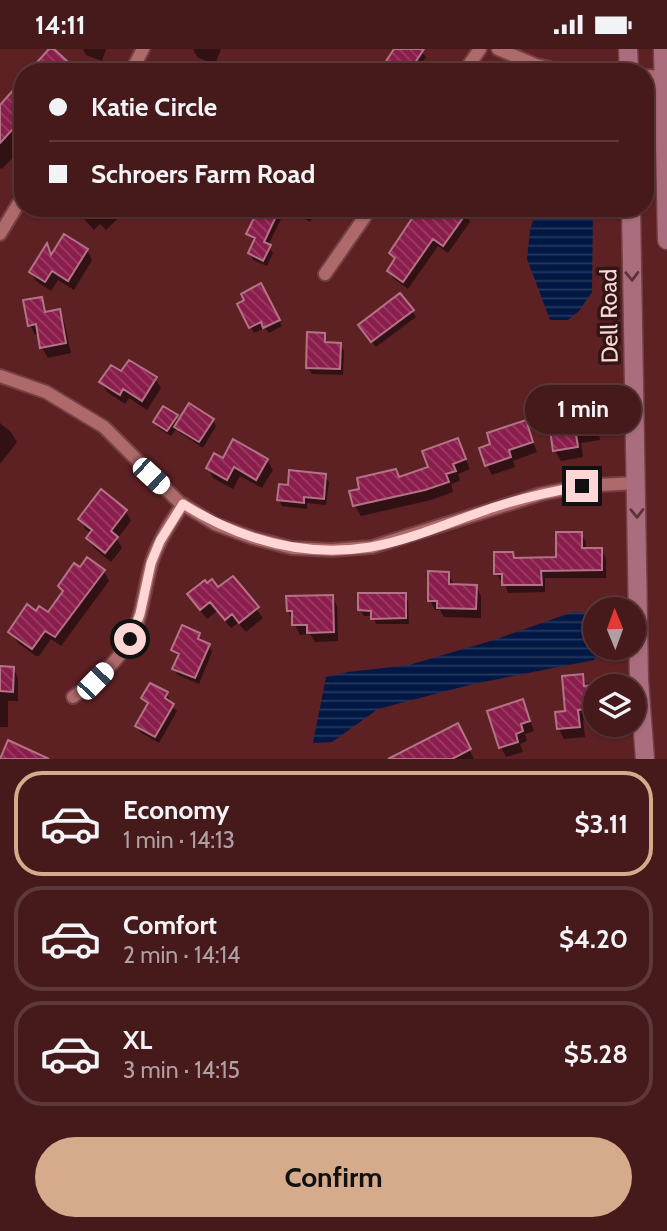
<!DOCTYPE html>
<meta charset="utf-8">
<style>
body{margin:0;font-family:Cabin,sans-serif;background:#502628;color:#f1f3f6;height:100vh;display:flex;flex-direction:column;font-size:26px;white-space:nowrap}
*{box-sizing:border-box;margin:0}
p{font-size:23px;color:#b0a0a3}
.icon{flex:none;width:38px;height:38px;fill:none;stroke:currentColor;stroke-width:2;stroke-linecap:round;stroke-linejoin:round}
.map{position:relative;height:710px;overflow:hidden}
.drawer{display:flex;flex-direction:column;background:#46191b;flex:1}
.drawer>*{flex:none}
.top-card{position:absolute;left:14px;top:14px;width:640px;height:154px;border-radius:28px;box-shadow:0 2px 5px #0004,0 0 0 2px #5e383a;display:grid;align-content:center;height:154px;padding:0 35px;background:#46191b}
.needle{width:46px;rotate:359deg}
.buttons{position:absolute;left:583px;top:548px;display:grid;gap:14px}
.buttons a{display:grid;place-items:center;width:63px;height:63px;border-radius:50%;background:#46191b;box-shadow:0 2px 5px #0004,0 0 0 2px #5e383a;font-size:35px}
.end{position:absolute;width:32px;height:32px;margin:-16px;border:9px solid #fdd6d5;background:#111;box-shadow:0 0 0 4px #111}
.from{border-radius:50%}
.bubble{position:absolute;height:49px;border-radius:24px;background:#46191b;box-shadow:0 2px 5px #0004,0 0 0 2px #5e383a;font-size:23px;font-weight:700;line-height:49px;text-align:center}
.car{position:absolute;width:21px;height:42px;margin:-21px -10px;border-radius:9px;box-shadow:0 0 5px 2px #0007;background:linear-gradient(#fff 24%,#345 0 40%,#fff 0 76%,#345 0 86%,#fff 0)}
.top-card b{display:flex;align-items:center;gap:24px;height:66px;font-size:26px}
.top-card b+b{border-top:2px solid #5e383a}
.top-card i{width:18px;height:18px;background:#f1f3f6}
ul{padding:12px 0 0;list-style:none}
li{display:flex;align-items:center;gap:21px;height:105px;margin:0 14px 10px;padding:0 21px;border:4px solid #5e383a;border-radius:28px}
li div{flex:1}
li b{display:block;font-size:26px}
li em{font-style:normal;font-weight:700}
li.on{border-color:#d6ab8b}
li>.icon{width:63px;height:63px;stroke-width:1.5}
.cta{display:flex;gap:14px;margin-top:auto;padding:14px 35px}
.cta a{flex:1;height:80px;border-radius:42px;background:#d6ab8b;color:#111;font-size:28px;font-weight:700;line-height:80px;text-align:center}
.status{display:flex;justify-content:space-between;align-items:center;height:49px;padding:0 35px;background:#46191b;direction:ltr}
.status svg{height:19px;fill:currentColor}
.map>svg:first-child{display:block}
.water{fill:url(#water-rules)}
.shadow{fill:#0007}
.building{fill:url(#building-back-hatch);stroke:#b47286;stroke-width:2}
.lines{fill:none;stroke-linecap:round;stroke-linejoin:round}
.minor-casing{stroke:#744044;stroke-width:16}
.secondary-casing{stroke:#744044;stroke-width:21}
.minor{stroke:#ae6a6a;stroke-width:12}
.secondary{stroke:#aa6d7d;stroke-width:18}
.oneway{stroke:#5b343a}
.route{stroke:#fdd6d5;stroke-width:9}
.labels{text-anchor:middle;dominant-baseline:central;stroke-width:7;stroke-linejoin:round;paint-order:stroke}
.street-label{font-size:23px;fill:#fdd6d5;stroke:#311616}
</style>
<div class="status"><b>14:11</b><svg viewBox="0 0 49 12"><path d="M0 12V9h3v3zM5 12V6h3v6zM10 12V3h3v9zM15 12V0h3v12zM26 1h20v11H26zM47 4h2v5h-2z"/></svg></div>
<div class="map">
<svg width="667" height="710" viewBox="0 0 667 710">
<defs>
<pattern id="water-rules" width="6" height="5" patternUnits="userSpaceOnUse" patternTransform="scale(1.75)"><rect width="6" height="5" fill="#011844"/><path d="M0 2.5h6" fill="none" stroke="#27395e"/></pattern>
<pattern id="building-back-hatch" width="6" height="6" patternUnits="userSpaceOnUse" patternTransform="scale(1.75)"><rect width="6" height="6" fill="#8a1d4c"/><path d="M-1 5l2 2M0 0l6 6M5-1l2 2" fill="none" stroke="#9b3d65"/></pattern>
</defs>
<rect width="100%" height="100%" fill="#5d2124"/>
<path class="water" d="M 537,159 L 593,159 L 592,243 L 579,262 L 568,271 L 550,271 L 527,210 L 530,181 Z
M 573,563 L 595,565 L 595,598 L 603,599 L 594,611 L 473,635 L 378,660 L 332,693 L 313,694 L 326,628 L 348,623 L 409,616 L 494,591 Z"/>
<path class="shadow" d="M 83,0 L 106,0 L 102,12 L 86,6 Z
M 193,0 L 221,0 L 215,16 L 197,8 Z
M 396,0 L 419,0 L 426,8 L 416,23 L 381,23 Z
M 23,33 L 23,84 L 12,96 L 17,104 L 2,120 L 0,119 L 0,58 Z
M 74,159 L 129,159 L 106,181 L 100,175 L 94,181 Z
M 288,159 L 314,159 L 316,163 L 310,173 Z
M 277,164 L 281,170 L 268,197 L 273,204 L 267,217 L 253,211 L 250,204 L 255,193 L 248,185 Z
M 466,165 L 470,173 L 448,204 L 438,197 L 408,240 L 393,229 L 389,222 L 395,212 L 391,204 Z
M 47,198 L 52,207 L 87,201 L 92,211 L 74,241 L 58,231 L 51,242 L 36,232 L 31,223 Z
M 260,237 L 282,277 L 269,284 L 265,279 L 254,284 L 239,255 Z
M 41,250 L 47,264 L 59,262 L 64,272 L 71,304 L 48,309 L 42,299 L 39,285 L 35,286 L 30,276 Z
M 412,262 L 416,268 L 376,298 L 364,282 Z
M 324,285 L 328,295 L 340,295 L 344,302 L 343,326 L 312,325 L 308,319 Z
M 122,325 L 155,329 L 161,339 L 147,361 L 129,349 L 125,355 L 107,343 L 101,333 Z
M 589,349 L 595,359 L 600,391 L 581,394 L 583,408 L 561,412 L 555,402 L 552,383 L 557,382 Z
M 176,367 L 179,373 L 213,371 L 216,377 L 203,399 L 180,384 L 177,379 L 171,387 L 158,379 L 155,373 Z
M 525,373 L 537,403 L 513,412 L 515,418 L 492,426 L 487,416 L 493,396 Z
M 0,374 L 11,383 L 17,393 L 0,415 Z
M 457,391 L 470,420 L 458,425 L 460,432 L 451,435 L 453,443 L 431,451 L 361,467 L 355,457 L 352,443 L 361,441 L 395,422 L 400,430 L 430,419 Z
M 223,411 L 267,411 L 273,421 L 262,439 L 240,427 L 233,440 L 213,429 L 208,419 Z
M 325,427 L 329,433 L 326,456 L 307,454 L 307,460 L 282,457 L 279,451 L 289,438 Z
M 126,462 L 131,472 L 117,490 L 122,499 L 111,513 L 94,499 L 88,490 L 92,485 L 85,480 L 80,470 Z
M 581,485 L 586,493 L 586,501 L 601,501 L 606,509 L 606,529 L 545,529 L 545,543 L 508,544 L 504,532 L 501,532 L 496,524 L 512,505 L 516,511 L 558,510 Z
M 81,521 L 104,522 L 109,532 L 61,597 L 51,590 L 39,607 L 36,607 L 18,594 L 12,584 L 36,564 L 49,565 L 64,544 L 60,537 Z
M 448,524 L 454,537 L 476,537 L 481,547 L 481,569 L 444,568 L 440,561 L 435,561 L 430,551 Z
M 233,529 L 263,569 L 246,583 L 238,574 L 231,579 L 217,562 L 207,570 L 195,555 Z
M 405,545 L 408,552 L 409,575 L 376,575 L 373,567 L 364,567 L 360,561 Z
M 332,547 L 337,557 L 338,592 L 315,593 L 310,585 L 300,586 L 288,562 Z
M 199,586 L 202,594 L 209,597 L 212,603 L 199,635 L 178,626 L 174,620 L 179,609 L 173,601 Z
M 0,619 L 13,619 L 18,629 L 18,652 L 8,652 L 8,678 L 0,678 Z
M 582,627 L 588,638 L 595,637 L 595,669 L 583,671 L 585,688 L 564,690 L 559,680 Z
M 167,645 L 170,651 L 169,654 L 177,662 L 159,694 L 140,683 L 137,677 L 148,657 L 143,649 Z
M 523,652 L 534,682 L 525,685 L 527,692 L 520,695 L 523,703 L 506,708 L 501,698 L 489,663 Z
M 462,686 L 474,710 L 394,710 Z"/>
<path class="building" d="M 49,0 L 54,0 L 79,23 L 28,23 Z
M 394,0 L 424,0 L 409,23 L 379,23 Z
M 23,30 L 23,69 L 0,94 L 0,56 Z
M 259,159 L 280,159 L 264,193 L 271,196 L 263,212 L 248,204 L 255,189 L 246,185 Z
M 419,159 L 470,159 L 443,197 L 433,190 L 403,233 L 387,222 L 395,209 L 389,204 Z
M 64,185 L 88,200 L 68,232 L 52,222 L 45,233 L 29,223 L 47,194 L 51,206 Z
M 261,234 L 280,271 L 263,279 L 261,273 L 249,279 L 237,255 L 244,251 L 241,245 Z
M 400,244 L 414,261 L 371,293 L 358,276 Z
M 42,248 L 45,263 L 60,260 L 66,294 L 40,299 L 36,275 L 28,277 L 23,251 Z
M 307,283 L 325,284 L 325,293 L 341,294 L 340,320 L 306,319 Z
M 129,311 L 157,328 L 142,352 L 123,340 L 120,346 L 99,333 L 111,316 L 121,322 Z
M 590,347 L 596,381 L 576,385 L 578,398 L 553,402 L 550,381 L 555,380 L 550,354 Z
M 189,354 L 214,370 L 199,393 L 174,378 Z
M 163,357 L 178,366 L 167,382 L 153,373 Z
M 526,371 L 533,393 L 509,401 L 511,408 L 485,417 L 479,399 L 490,395 L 487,384 Z
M 458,389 L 466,410 L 453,415 L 456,422 L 446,425 L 449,433 L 425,441 L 353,457 L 349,442 L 359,440 L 357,429 L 396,420 L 399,428 L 428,418 L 422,402 Z
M 233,390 L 268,410 L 256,431 L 234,418 L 227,431 L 206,419 L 214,404 L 223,409 Z
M 289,421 L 326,425 L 324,450 L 304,448 L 304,454 L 277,451 L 279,435 L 288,436 Z
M 101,440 L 127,461 L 111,482 L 118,488 L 105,504 L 86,489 L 92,481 L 78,470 Z
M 556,483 L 582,483 L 582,499 L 602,499 L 602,521 L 541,522 L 542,536 L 502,536 L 502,525 L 494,525 L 494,503 L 513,503 L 514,509 L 556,508 Z
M 87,508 L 105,521 L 55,588 L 45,582 L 32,600 L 8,583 L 27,555 L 36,562 L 39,557 L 48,563 L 63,542 L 58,537 L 74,514 L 80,518 Z
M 428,522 L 449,523 L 449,535 L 477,536 L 476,560 L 437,559 L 437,552 L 428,552 Z
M 233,527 L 259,558 L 239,574 L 232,565 L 225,571 L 210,553 L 200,561 L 187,545 L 205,531 L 207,534 L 212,530 L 218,538 Z
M 358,544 L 406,544 L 406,569 L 371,570 L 371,562 L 358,561 Z
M 333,546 L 334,583 L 307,584 L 307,576 L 292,576 L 292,562 L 287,562 L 286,547 Z
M 182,576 L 200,584 L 198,590 L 210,595 L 195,629 L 172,620 L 179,605 L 171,601 Z
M 0,617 L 14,618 L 13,643 L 0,642 Z
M 583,625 L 584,637 L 595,636 L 595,659 L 578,661 L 580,678 L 557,680 L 555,663 L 565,662 L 562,627 Z
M 150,634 L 168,643 L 165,649 L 174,655 L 155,688 L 135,677 L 148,654 L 141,649 Z
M 523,650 L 530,672 L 521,675 L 523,682 L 516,685 L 518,693 L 499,699 L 487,662 Z
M 458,674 L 471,700 L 452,710 L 388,710 Z
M 8,691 L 49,710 L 0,710 Z"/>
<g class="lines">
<g class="minor-casing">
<path id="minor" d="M 498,0 L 536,16 L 566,23
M 131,23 L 143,0
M 464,23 L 480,0
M 646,27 L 663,28
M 0,185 L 23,147
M 325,225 L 371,159
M 0,327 L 46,343 L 104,378 L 179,453 L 215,475 L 253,489 L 292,499 L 332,501 L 372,498 L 541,445 L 581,437 L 636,434
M 73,648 C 95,632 116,615 130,591 C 143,567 144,538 152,512 C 159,491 171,473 183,455"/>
</g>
<g class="secondary-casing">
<path id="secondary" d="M 628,0 L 629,23
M 663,0 L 667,191
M 631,159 L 639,631 L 645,710"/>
</g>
<use href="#minor" class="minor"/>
<use href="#secondary" class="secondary"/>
</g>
<defs><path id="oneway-chevron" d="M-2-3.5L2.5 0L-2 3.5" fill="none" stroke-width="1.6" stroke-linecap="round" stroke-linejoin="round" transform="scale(1.75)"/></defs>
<g class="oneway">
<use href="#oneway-chevron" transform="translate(632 227) rotate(88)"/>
<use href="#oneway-chevron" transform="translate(637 464) rotate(89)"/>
</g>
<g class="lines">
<path class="route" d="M 130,590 L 140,565 L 151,514 L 160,492 L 183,455 C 241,491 304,509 371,498 C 415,490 457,470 498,457 C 526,448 554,442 582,437"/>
</g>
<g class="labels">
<g class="street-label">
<text transform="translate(609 267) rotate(-91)">Dell Road</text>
</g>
</g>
</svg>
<div class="buttons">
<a><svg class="needle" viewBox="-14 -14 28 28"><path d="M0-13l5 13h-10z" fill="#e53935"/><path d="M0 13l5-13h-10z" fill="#b0a0a3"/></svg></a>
<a><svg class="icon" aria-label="layers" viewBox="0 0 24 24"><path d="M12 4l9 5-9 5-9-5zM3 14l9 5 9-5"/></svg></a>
</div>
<i class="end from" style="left:130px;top:590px"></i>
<i class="end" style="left:582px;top:437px"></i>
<div class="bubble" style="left:525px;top:336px;width:116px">1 min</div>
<i class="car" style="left:151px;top:427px;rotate:133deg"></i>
<i class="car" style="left:95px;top:632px;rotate:44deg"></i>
<div class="top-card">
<b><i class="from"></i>Katie Circle</b>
<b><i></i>Schroers Farm Road</b>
</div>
</div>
<section class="drawer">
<ul>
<li class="on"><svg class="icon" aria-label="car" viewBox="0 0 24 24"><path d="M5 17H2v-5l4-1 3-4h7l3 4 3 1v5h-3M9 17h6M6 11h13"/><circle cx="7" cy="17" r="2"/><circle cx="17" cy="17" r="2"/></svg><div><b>Economy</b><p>1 min · 14:13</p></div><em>$3.11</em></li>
<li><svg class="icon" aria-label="car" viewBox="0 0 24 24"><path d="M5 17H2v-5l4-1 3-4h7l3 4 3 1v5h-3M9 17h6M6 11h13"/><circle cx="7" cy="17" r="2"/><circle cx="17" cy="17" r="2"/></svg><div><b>Comfort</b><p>2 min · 14:14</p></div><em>$4.20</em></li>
<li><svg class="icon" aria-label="car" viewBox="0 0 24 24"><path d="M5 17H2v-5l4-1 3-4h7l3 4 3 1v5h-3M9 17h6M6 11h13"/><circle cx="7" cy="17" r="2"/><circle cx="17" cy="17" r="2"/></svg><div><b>XL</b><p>3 min · 14:15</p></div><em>$5.28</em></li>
</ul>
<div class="cta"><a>Confirm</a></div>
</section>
